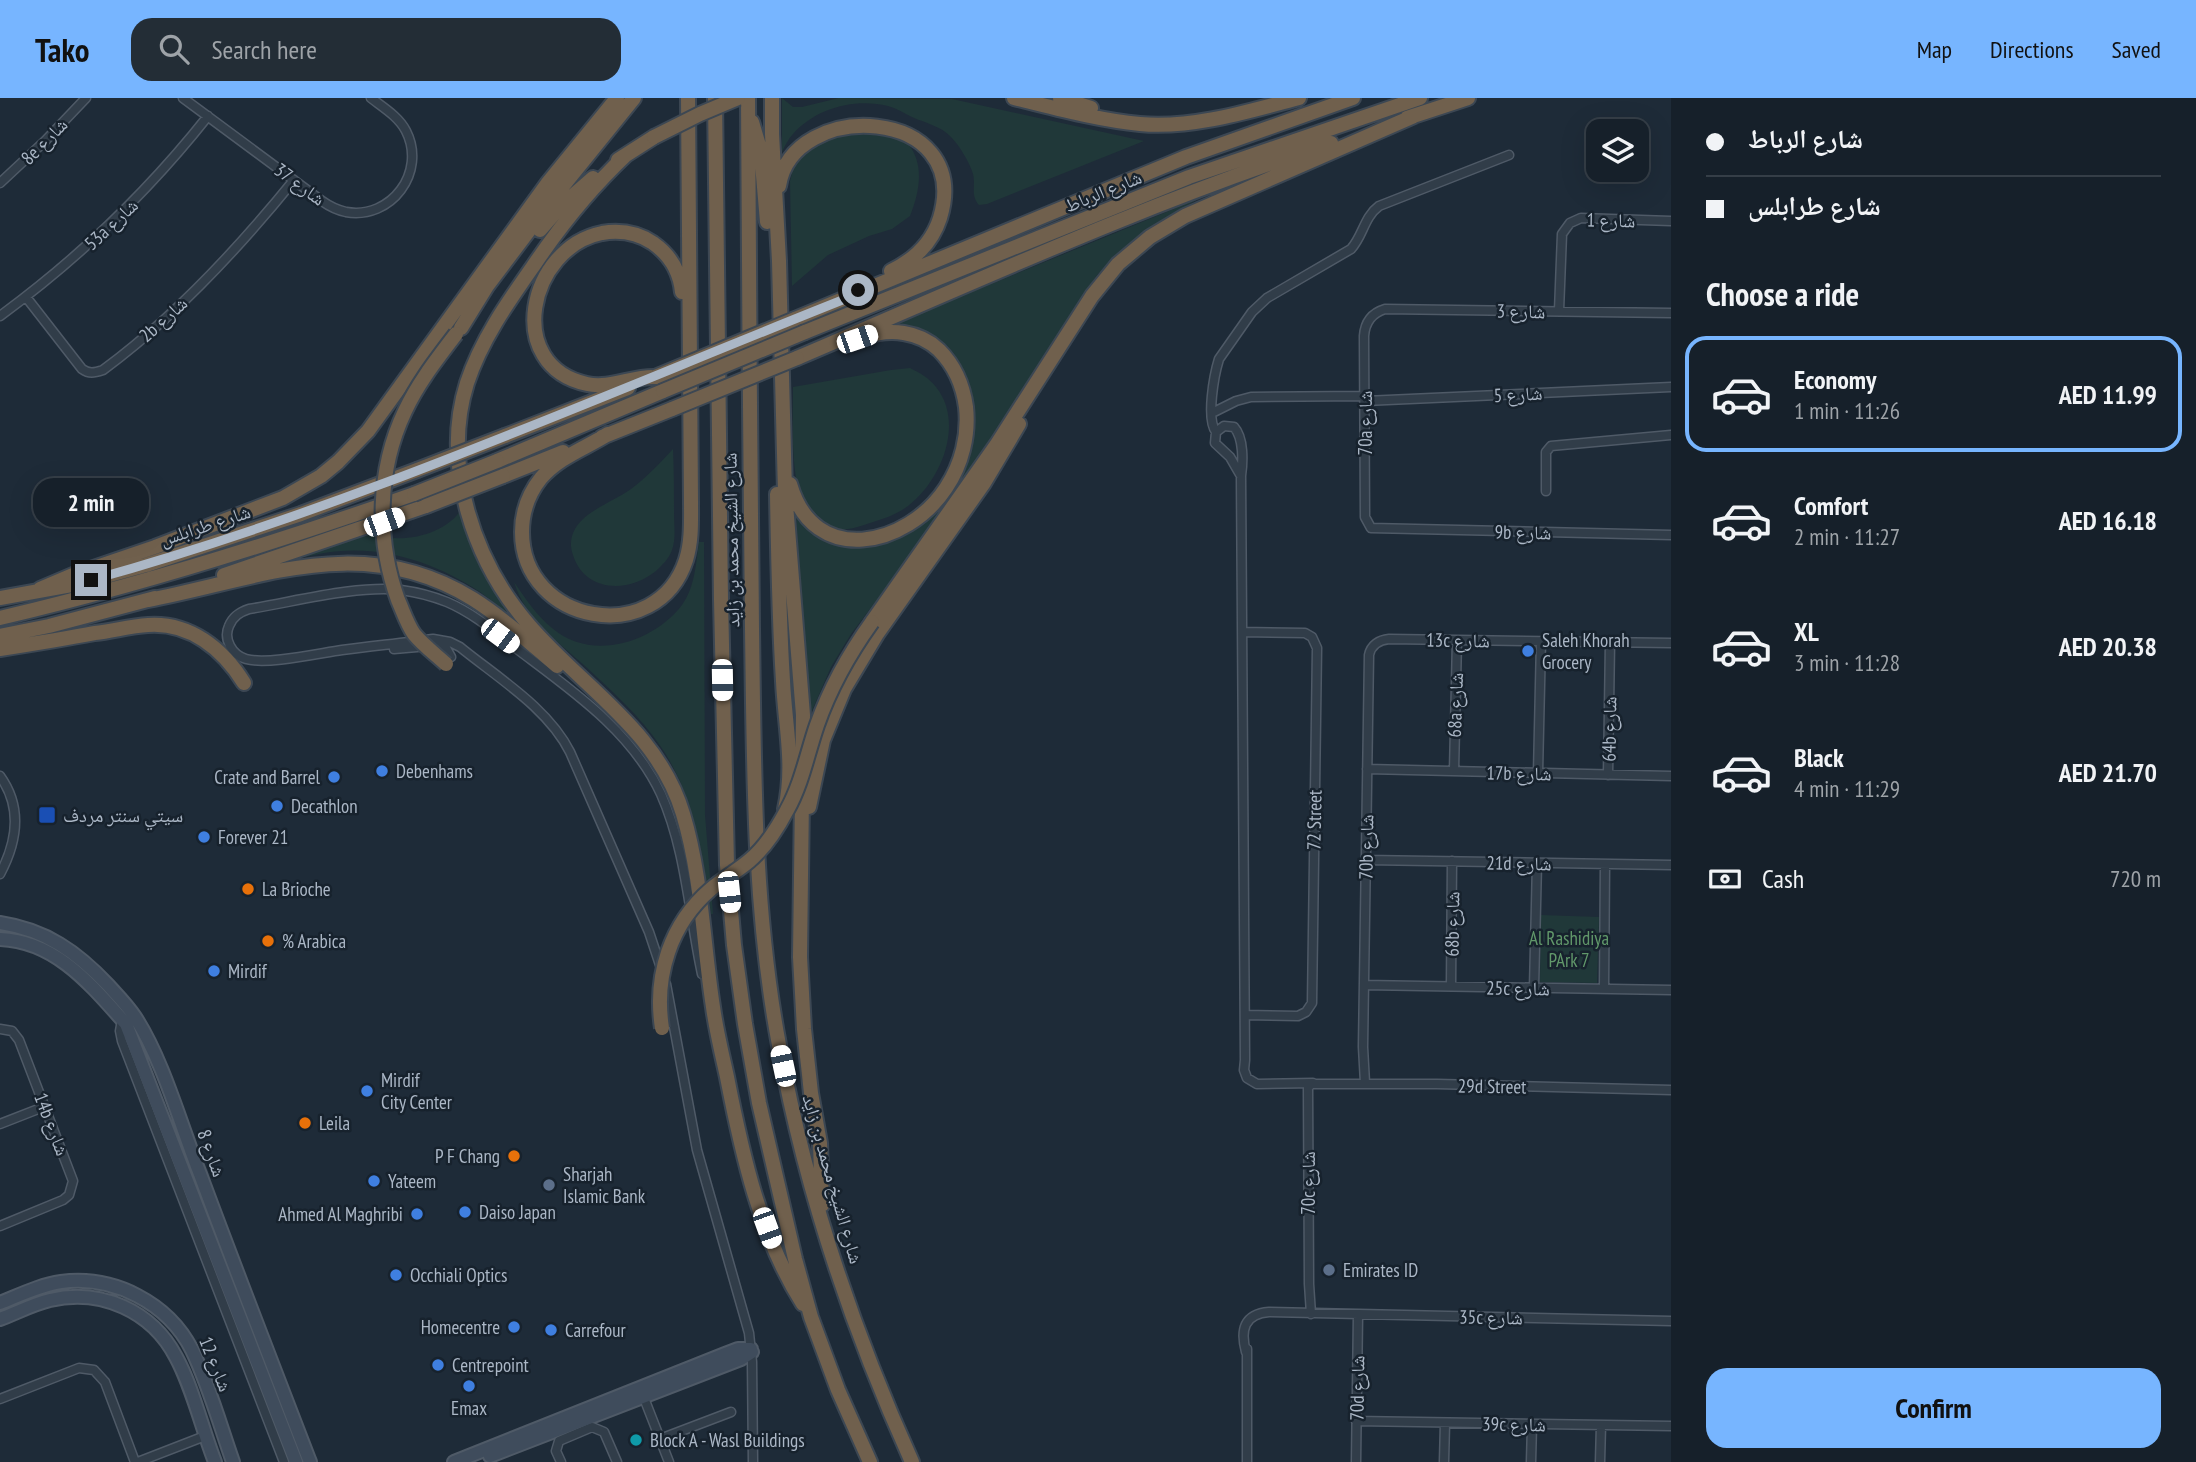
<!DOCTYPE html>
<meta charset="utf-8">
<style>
body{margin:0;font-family:"PT Sans Narrow","Noto Naskh Arabic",sans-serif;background:#232d36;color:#f1f3f6;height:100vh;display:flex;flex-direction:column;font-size:26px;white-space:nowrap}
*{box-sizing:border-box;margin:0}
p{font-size:23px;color:#9ea3a8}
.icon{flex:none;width:38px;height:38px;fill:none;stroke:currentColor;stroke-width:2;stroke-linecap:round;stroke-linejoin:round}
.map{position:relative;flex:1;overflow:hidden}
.panel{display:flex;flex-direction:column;background:#16202a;width:525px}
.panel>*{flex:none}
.top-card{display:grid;align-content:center;height:154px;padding:0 35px;background:#16202a}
.buttons{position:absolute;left:1586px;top:21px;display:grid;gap:14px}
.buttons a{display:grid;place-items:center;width:63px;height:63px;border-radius:14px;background:#16202a;box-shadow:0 7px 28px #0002,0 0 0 2px #353e47;font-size:35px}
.end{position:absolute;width:32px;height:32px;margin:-16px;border:9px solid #abb7c6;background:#111;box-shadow:0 0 0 4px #111}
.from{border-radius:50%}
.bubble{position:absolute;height:49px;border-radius:21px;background:#16202a;box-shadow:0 7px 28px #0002,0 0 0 2px #353e47;font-size:23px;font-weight:700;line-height:49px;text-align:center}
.car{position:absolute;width:21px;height:42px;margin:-21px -10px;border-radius:9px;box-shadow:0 0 5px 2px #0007;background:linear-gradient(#fff 24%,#345 0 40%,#fff 0 76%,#345 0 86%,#fff 0)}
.top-card b{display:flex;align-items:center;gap:24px;height:66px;font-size:26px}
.top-card b+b{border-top:2px solid #353e47}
.top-card i{width:18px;height:18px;background:#f1f3f6}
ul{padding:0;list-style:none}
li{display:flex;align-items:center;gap:21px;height:116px;margin:0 14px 10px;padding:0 21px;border:4px solid transparent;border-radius:21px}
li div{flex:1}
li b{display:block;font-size:26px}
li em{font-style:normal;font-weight:700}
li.selected{border-color:#77b5ff}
li>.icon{width:63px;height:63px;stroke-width:1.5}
h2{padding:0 35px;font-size:32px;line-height:84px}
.pay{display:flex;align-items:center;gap:18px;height:77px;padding:0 35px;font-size:26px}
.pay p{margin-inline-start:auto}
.button{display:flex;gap:14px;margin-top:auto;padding:14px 35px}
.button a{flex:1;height:80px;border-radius:21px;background:#77b5ff;color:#111;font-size:28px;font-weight:700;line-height:80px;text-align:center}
header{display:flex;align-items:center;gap:42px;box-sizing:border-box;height:98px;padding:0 35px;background:#77b5ff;color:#111}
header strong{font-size:33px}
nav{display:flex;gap:38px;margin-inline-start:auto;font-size:24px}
.search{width:490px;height:63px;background:#232d36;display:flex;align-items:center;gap:18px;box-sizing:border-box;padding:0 24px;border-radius:21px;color:#9ea3a8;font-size:26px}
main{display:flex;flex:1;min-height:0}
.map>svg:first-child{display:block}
.green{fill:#203839}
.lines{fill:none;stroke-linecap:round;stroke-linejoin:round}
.street-casing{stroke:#4f5a67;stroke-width:11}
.secondary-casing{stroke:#4f5a67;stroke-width:16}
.highway-casing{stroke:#3c4753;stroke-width:18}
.street{stroke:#313d49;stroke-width:8}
.secondary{stroke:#3f4c5c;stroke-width:12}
.highway{stroke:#70604d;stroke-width:14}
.highway-bridge-casing{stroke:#3c4753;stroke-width:18;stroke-linecap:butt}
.highway-bridge{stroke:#70604d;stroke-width:14}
.route{stroke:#abb7c6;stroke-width:9}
.shop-dot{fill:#3f7fe0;stroke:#17222d;stroke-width:2.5}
.transit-dot{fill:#1a4fb4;stroke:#17222d;stroke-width:2.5}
.food-dot{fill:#e8710a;stroke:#17222d;stroke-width:2.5}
.service-dot{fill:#5c6f8a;stroke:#17222d;stroke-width:2.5}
.culture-dot{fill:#0f9aa8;stroke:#17222d;stroke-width:2.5}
.labels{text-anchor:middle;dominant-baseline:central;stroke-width:5;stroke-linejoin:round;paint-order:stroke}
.street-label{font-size:19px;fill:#abb7c6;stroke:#17222d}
.poi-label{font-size:19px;fill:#abb7c6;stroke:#17222d;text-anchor:start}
.park-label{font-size:19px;fill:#61986a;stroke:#17222d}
</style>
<header>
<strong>Tako</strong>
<div class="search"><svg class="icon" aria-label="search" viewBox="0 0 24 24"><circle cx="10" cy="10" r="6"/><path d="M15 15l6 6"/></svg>Search here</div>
<nav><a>Map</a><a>Directions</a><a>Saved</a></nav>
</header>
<main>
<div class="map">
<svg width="1671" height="1364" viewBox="0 0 1671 1364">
<rect width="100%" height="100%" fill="#1e2b38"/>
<path class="green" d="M 782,0 L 793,9 L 802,9 L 839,0 L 952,1 L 1144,43 L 987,106 L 979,107 C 970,97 976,87 973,76 C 970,65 959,47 951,39 C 941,28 925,25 912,19 C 904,15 896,10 888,8 C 855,0 816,10 793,36 C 788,41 785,48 782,54 Z
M 887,29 C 894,34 904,40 909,47 C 925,68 919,95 910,118 L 892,131 L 869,138 L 828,157 L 792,188 L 790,83 L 795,64 L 826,33 Z
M 1198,101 L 1134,141 L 1097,177 L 1063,228 L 1000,331 L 892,482 L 851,536 L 831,569 L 808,622 L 796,417 C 814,443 834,447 865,444 C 871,444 881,444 886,441 C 899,434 918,414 930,403 C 940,394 955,385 962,375 C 985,340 975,273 945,246 C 932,234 913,229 896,225 Z
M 910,270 C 920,275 929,280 936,289 C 965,325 941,383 908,408 C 895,418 879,422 864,427 C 843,434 832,434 816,417 C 811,412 804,407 802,401 C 790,374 793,319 793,289 L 891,272 Z
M 673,351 C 674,372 674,394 674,415 C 674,427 676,441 672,452 C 669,461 662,467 656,473 C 629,495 585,495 573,457 C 570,449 570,440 575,431 C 586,412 613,404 631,391 C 647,379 660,365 673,351 Z
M 464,406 L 522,528 C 508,516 494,504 480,494 C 440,467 389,449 341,453 C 325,454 308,458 292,462 L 290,458 L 370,435 C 399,448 451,437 464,406 Z
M 699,444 L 704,444 L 705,717 L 713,816 L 711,816 C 703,759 694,697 661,649 C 641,619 612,593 585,568 C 557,543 525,520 514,484 C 525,500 537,518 552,530 C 591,564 653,545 682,507 C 695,489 696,465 699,444 Z
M 1541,817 L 1599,819 L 1597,885 L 1540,884 Z"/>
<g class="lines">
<g class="street-casing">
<path id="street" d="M 183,0 L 322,103 C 329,108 337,112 346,114 C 391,122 427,74 406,33 C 399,19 384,10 371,0
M 0,85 L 45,43 L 86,0
M 26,199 L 82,271 C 89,276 94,275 103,272 C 175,219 238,151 294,82
M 1559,213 L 1562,136 L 1570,125 L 1581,120 L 1671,123
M 1671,215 L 1385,211 C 1372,215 1365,224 1364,238 L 1365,419 L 1371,430 L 1671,437
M 0,218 C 79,160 147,95 208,18
M 1365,303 L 1671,289
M 1212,315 L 1236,303 L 1251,299 L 1365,298
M 1224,328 L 1234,329 C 1244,340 1243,364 1241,378 L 1230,359 L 1215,345 L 1216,334 Z
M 1216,334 C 1206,321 1214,277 1219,261 L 1252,214 L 1267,200 L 1351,151 C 1363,138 1364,119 1379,108 L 1509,57
M 1241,378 L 1245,962 L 1244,972 L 1247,980 L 1257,986 L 1313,985
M 1546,393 L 1546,354 L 1551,348 L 1671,337
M 1242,534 L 1305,535 L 1312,539 L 1317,550 L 1312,905 L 1306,914 L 1298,918 L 1245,917
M 394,551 L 440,547 L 446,550 L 451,559
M 1367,671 L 1671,678
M 1454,673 L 1457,542
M 1538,675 L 1541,543
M 1608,677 L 1610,544
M 0,678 C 23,710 17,744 0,776
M 1366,762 L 1671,767
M 661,870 L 649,834 L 570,654 C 548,610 498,580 460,549 L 450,544 L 433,541 C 403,545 373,548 342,552 C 320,555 267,567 246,561 C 232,557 223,541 229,528 C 233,518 240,514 249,511 C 294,504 356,487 401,492 C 416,494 432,498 447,504 C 473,515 495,534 517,551 C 570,591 632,633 661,696 C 686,752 689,816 702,876
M 666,886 L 697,1052 L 749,1235 L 752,1264 L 753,1364
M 1364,887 L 1671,892
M 1451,888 L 1452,763
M 1534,890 L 1537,765
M 1604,891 L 1605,766
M 122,922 L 120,933 L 122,943 L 284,1364
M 0,931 L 12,933 L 19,942 L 73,1083 L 69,1097 L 63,1102 L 0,1128
M 1365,985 L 1363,949 L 1369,557 C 1371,547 1379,542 1389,541 L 1671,545
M 0,1026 L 46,1008
M 1311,1216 L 1309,1186 L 1308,990 L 1311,986 L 1437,986 L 1671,992
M 1246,1254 C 1240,1232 1244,1216 1269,1214 L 1671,1223
M 644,1300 L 669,1364
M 0,1301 L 79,1270 L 94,1272 L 105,1284 L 135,1364
M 1356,1323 L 1671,1328
M 660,1341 L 731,1314
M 138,1364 L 205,1338
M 561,1364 L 556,1353 L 559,1343 L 592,1329 L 604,1334 L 617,1364
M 1247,1364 L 1247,1251
M 1356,1364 L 1358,1217
M 1444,1364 L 1445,1325
M 1531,1364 L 1532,1327
M 1600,1364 L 1601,1327"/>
</g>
<g class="secondary-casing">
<path id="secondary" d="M 0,825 C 46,832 77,854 108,887 C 117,897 127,907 135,919 C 163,962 181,1028 200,1076 C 236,1173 273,1268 310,1364
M 0,841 C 56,843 91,887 126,926 L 296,1364
M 0,1205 C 20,1197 40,1187 61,1184 C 114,1177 168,1205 192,1252 C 209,1287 220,1327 233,1364
M 0,1221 C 16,1215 33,1206 50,1202 C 101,1190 152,1213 176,1259 C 193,1290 202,1331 215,1364
M 490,1358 L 741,1261 L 752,1254
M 454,1364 L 725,1256 L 738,1251 L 751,1251"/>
</g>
<g class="highway-casing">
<path id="highway" d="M 715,0 L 721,502 L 727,767 L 734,847 L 745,926 L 759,1005 L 795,1161 L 811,1219 L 838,1292 L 870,1364
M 748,0 C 750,177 749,353 752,530 C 754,669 753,809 779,947 C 805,1090 852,1231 912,1364
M 772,0 L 772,36 L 779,163 L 785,394 L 803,617 L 800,859 L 804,931 L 811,995 L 820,1045 L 822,1107
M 1014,0 C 1055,10 1098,22 1140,26 C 1192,31 1250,13 1299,0
M 1060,0 L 1091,10
M 1407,20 L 1468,0
M 752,24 L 761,54 L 767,124
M 626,57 C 591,90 561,127 534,167 C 508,204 481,242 467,285 C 441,368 474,464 529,527 C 583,590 658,632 683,716 C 702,779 703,845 713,909 C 716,932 722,956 727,979 C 742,1056 760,1138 803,1206
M 618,62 L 654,39
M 779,88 C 792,0 974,7 940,120 C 932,145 914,162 891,173
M 540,132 L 561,108 L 593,80
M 795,221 L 1186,59 L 1353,0
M 461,230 L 487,188 L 558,94 L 634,0
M 805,234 L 1189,79 L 1420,0
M 797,260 C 973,185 1148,104 1331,45
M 655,279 C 632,278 610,291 587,286 C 503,268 528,150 602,135 C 620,132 638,135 653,145 C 670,157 680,174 682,194
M 608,336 C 586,350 559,359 541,380 C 529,395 522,414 522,434 C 522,526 657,551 686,462 C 692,443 691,423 691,403 L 688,0
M 505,338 L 628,290
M 602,339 L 672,311
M 497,363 L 663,293
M 503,378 L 563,354
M 790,386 C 814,470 907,449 946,390 C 962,366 969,337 966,309 C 963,287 954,267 939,252 C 919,233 890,230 864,239
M 777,396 C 778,458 779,521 783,583 C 785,627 795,668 785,711
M 224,477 L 426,408
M 40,491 L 73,477 L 155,449 L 283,400 L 321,378 L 338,364 L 368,333 L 547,86 L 617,0
M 0,500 L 77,486 L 146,467 L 301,416 L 417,372
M 148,502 C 263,480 362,433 473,501 C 503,520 530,545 557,568
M 0,520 C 141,487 278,444 414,396
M 872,524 L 997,346 L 1092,198 L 1118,166 L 1150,139 L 1185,118 L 1414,18
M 0,538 L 49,528 L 155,500
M 0,551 C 32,546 63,541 95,535 C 113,533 130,528 148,527 C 190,524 223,551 244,585
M 809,709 L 823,642 L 844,591 L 877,536 L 984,385 L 1019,326"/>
</g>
<use href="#street" class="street"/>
<use href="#secondary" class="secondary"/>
<use href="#highway" class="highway"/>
<g class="highway-bridge-casing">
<path id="highway-bridge" d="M 654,39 L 700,16 L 738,0
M 655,279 L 795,221
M 663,293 L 805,234
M 672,311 L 797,260
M 417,372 L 505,338
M 414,396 L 497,363
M 426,408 L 503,378
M 446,566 C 435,556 423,547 414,536 C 407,526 403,513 398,502 C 376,441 377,372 405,313 C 418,285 437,261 456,236
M 662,930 C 654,878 670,826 711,791 C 723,781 737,773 749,763 C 766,749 777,731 787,712 C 802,685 807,656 817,627 C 830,590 849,556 872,524"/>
</g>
<use href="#highway-bridge" class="highway-bridge"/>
</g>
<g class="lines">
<path class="route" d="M 91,482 C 354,409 602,297 855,197 L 858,192"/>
</g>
<g class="shop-dot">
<circle cx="1528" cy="553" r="7"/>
<circle cx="382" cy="673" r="7"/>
<circle cx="334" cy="679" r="7"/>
<circle cx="277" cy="708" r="7"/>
<circle cx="204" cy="739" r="7"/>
<circle cx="214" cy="873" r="7"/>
<circle cx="367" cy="993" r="7"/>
<circle cx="374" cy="1083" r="7"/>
<circle cx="465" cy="1114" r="7"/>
<circle cx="417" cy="1116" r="7"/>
<circle cx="396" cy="1177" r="7"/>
<circle cx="514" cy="1229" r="7"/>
<circle cx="551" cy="1232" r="7"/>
<circle cx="438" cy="1267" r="7"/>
<circle cx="469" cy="1288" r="7"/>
</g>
<rect class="transit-dot" x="38" y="708" width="18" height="18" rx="3.5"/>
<g class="food-dot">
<circle cx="248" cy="791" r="7"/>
<circle cx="268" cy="843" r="7"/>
<circle cx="305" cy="1025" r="7"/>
<circle cx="514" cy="1058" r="7"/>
</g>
<g class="service-dot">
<circle cx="549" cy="1087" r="7"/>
<circle cx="1329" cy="1172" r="7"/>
</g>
<circle class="culture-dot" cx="636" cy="1342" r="7"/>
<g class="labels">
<g class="street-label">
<text transform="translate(44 43) rotate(-45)">8e شارع</text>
<text transform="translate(300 86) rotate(36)">شارع 37</text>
<text transform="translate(1103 93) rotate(-22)">شارع الرباط</text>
<text transform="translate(1611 122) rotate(1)">شارع 1</text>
<text transform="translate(111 126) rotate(-43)">53a شارع</text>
<text transform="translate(1521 213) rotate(1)">شارع 3</text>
<text transform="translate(163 221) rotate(-42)">2b شارع</text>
<text transform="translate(1518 296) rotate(-3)">شارع 5</text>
<text transform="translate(1365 325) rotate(-90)">70a شارع</text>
<text transform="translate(205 427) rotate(-18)">شارع طرابلس</text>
<text transform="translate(1523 434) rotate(1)">9b شارع</text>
<text transform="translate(731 442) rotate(-91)">شارع الشيخ محمد بن زايد</text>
<text transform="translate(1458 542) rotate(1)">13c شارع</text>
<text transform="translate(1455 607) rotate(-88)">68a شارع</text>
<text transform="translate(1609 631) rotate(-89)">64b شارع</text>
<text transform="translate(1519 675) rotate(1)">17b شارع</text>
<text transform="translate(1314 722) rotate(-89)">72 Street</text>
<text transform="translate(1366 749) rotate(-89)">70b شارع</text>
<text transform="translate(1519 765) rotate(1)">21d شارع</text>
<text transform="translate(1452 826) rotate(-89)">68b شارع</text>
<text transform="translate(1518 890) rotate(1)">25c شارع</text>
<text transform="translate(1492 988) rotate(1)">29d Street</text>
<text transform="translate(52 1026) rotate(69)">14b شارع</text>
<text transform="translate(212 1055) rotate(70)">شارع 8</text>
<text transform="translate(833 1081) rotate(74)">شارع الشيخ محمد بن زايد</text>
<text transform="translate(1308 1085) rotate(-90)">70c شارع</text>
<text transform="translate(1491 1219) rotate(1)">35c شارع</text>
<text transform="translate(216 1266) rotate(68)">شارع 12</text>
<text transform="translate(1357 1290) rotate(-89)">70d شارع</text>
<text transform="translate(1514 1326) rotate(1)">39c شارع</text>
</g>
<g class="poi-label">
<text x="1542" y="542">Saleh Khorah<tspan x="1542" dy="22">Grocery</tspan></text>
<text x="396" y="673">Debenhams</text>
<text x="320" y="679" text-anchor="end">Crate and Barrel</text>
<text x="291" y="708">Decathlon</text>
<text x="63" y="717">سيتي سنتر مردف</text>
<text x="218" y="739">Forever 21</text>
<text x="262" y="791">La Brioche</text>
<text x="282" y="843">% Arabica</text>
<text x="228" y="873">Mirdif</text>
<text x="381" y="982">Mirdif<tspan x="381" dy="22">City Center</tspan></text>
<text x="319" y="1025">Leila</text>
<text x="500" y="1058" text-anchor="end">P F Chang</text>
<text x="563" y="1076">Sharjah<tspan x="563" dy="22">Islamic Bank</tspan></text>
<text x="388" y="1083">Yateem</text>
<text x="479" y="1114">Daiso Japan</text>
<text x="403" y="1116" text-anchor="end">Ahmed Al Maghribi</text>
<text x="1343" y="1172">Emirates ID</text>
<text x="410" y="1177">Occhiali Optics</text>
<text x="500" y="1229" text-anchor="end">Homecentre</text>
<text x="565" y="1232">Carrefour</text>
<text x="452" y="1267">Centrepoint</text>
<text x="469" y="1310" text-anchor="middle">Emax</text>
<text x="650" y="1342">Block A - Wasl Buildings</text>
</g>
<g class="park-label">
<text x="1569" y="840">Al Rashidiya<tspan x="1569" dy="22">PArk 7</tspan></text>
</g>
</g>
</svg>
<div class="buttons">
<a><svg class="icon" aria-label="layers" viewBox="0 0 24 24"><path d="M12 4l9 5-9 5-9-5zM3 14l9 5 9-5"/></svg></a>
</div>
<i class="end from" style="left:858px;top:192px"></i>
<i class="end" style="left:91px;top:482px"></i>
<div class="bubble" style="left:33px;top:380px;width:116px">2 min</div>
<i class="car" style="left:857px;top:241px;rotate:71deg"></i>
<i class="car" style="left:384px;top:424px;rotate:70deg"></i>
<i class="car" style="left:500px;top:538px;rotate:127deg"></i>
<i class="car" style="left:722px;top:582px;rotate:179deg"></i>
<i class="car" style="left:729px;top:794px;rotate:174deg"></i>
<i class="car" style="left:783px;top:968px;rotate:348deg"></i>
<i class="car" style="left:767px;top:1130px;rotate:160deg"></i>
</div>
<section class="panel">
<div class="top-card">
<b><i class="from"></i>شارع الرباط</b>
<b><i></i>شارع طرابلس</b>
</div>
<h2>Choose a ride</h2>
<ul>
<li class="selected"><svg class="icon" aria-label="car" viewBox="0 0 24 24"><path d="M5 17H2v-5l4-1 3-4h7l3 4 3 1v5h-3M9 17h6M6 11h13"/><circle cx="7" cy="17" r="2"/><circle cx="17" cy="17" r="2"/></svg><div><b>Economy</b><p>1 min · 11:26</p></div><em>AED 11.99</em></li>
<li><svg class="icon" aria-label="car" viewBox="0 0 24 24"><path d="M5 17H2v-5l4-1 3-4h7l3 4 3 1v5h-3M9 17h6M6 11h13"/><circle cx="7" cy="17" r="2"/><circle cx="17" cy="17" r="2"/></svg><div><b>Comfort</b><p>2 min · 11:27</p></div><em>AED 16.18</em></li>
<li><svg class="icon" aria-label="car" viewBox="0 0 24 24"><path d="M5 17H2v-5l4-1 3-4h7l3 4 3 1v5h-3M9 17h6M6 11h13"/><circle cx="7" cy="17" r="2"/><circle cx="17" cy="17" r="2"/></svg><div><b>XL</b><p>3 min · 11:28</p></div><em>AED 20.38</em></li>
<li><svg class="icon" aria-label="car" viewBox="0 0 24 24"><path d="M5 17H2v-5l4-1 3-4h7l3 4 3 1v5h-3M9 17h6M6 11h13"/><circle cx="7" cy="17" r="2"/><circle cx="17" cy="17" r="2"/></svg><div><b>Black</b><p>4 min · 11:29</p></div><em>AED 21.70</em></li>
</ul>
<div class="pay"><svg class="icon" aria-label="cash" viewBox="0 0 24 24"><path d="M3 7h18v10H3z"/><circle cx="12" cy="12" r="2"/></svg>Cash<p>720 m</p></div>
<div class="button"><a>Confirm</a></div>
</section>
</main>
